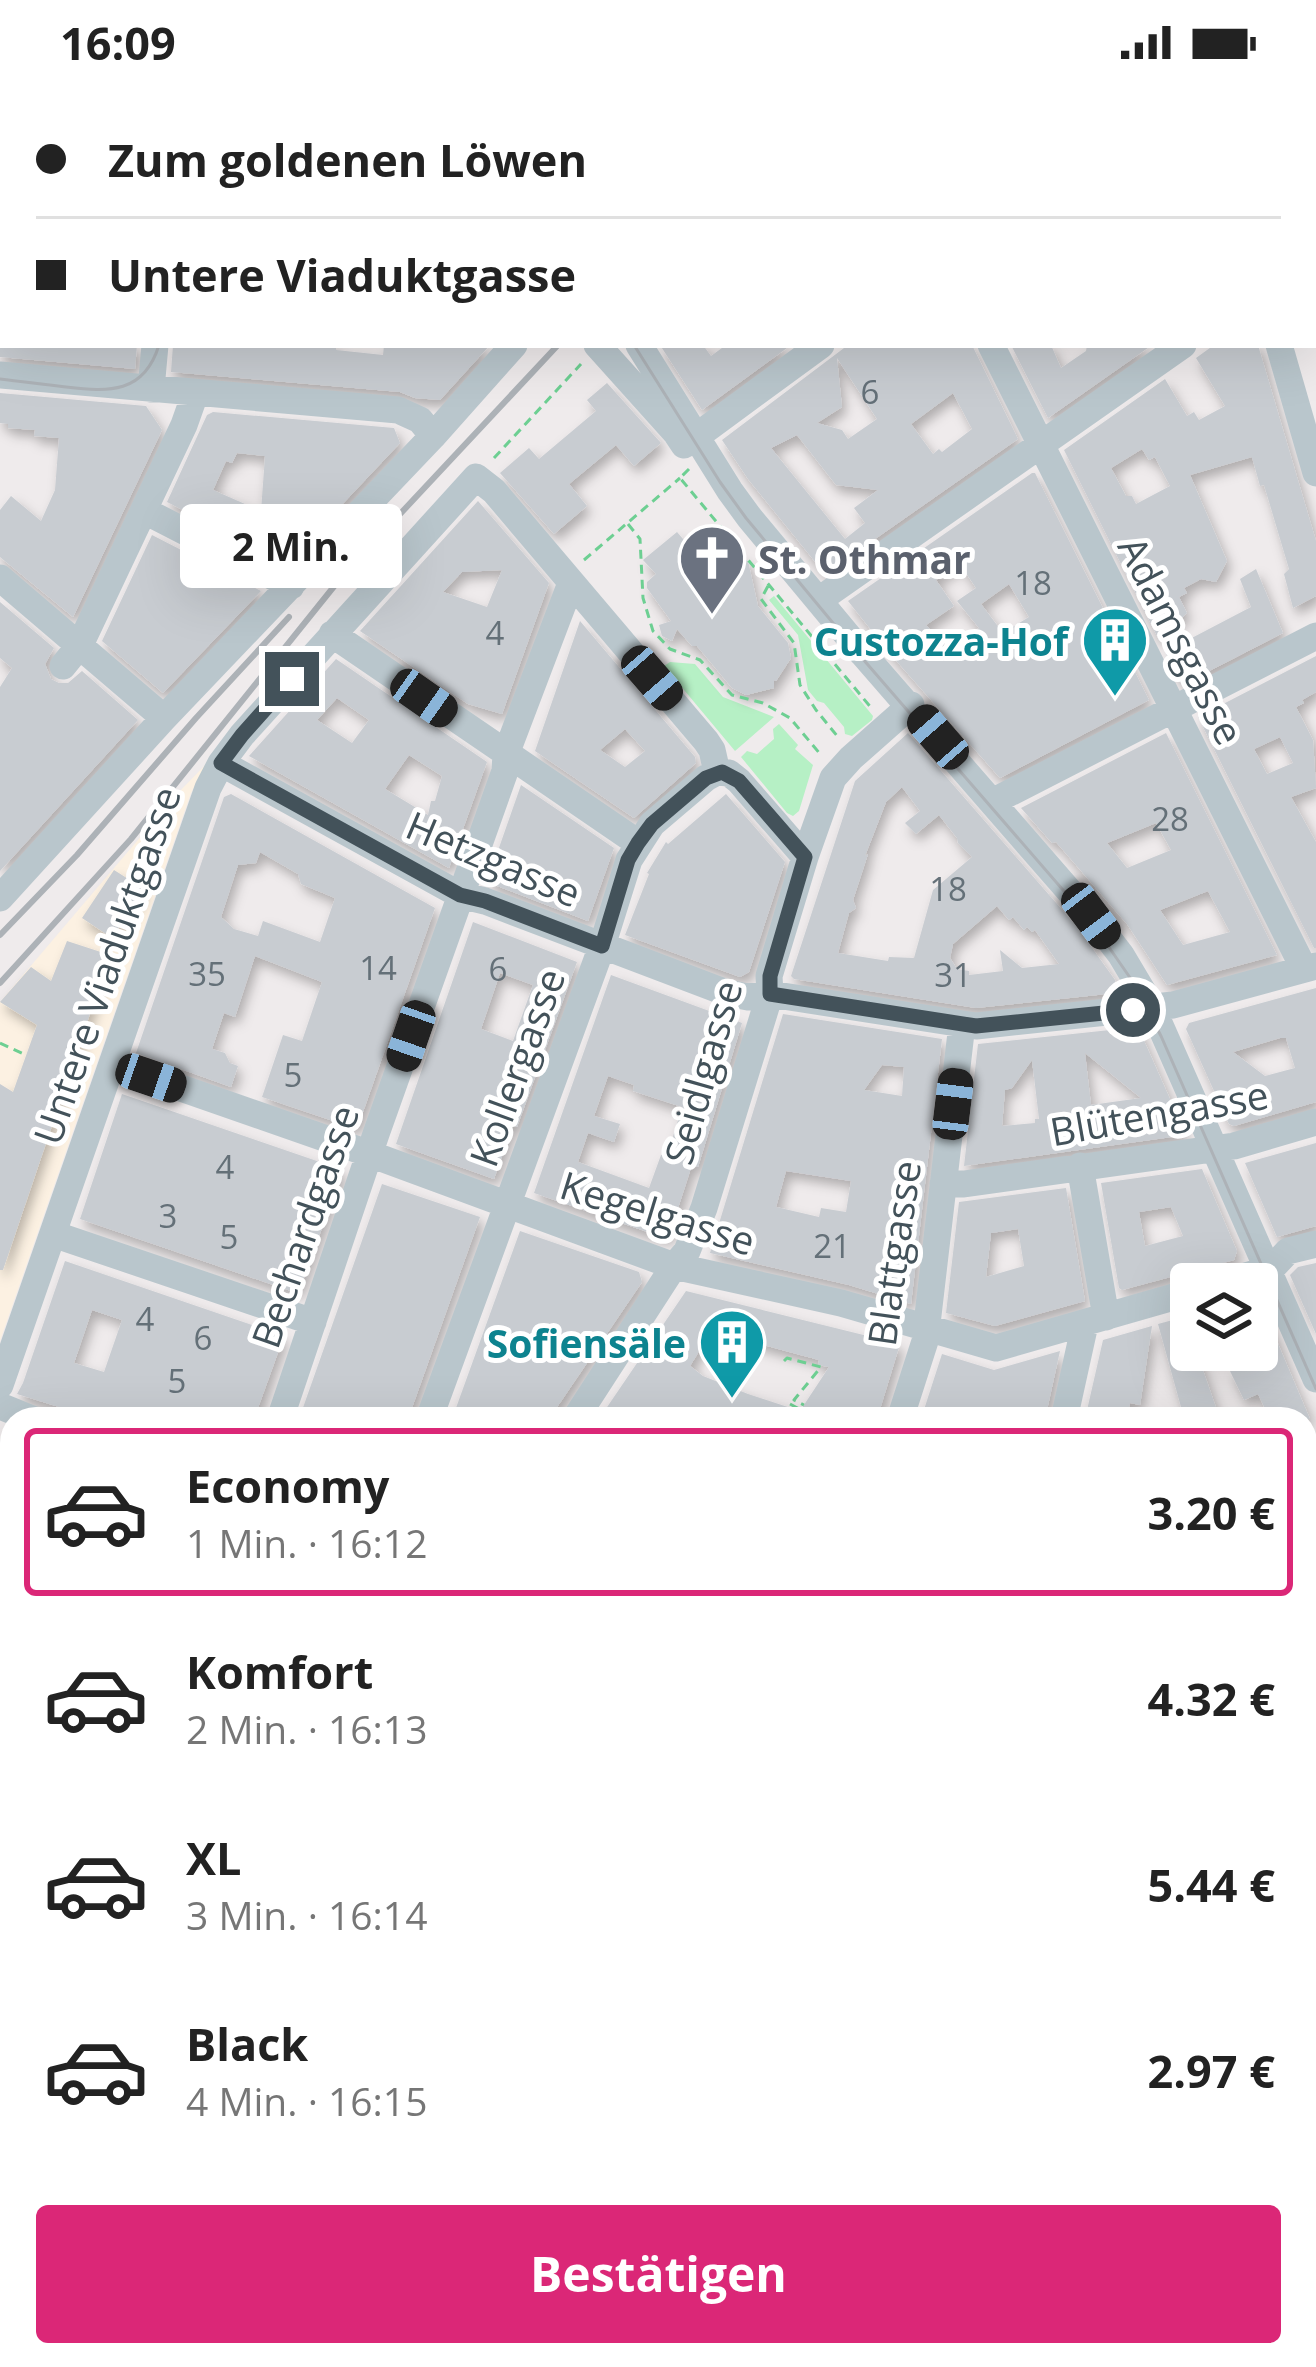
<!DOCTYPE html>
<html lang="de">
<meta charset="utf-8">
<style>
body{margin:0;font-family:"Open Sans",sans-serif;background:#f2f2f2;color:#222;height:100vh;display:flex;flex-direction:column;font-size:45px;white-space:nowrap}
*{box-sizing:border-box;margin:0}
p{font-size:39px;color:#767676}
.icon{flex:none;width:66px;height:66px;fill:none;stroke:currentColor;stroke-width:2;stroke-linecap:round;stroke-linejoin:round}
.map{position:relative;flex:1;overflow:hidden}
.drawer{position:absolute;left:0px;top:1323px;width:1317px;height:960px;display:flex;flex-direction:column;background:#fff;border-radius:36px 36px 0 0;box-shadow:0 12px 48px #0002}
.drawer>*{flex:none}
.hud{position:absolute;left:0px;top:0px;width:1317px;height:264px;box-shadow:0 12px 48px #0002;display:grid;align-content:center;height:264px;padding:0 36px;background:#fff}
.fabs{position:absolute;left:1170px;top:1179px;display:grid;gap:24px}
.fabs a{display:grid;place-items:center;width:108px;height:108px;border-radius:12px;background:#fff;box-shadow:0 12px 48px #0002;font-size:60px}
.end{position:absolute;width:54px;height:54px;margin:-27px;border:15px solid #43525a;background:#fff;box-shadow:0 0 0 6px #fff}
.from{border-radius:50%}
.bubble{position:absolute;height:84px;border-radius:12px;background:#fff;box-shadow:0 12px 48px #0002;font-size:39px;font-weight:700;line-height:84px;text-align:center}
.car{position:absolute;width:36px;height:72px;margin:-36px -18px;border-radius:15px;box-shadow:0 0 9px 3px #0007;background:linear-gradient(#222 24%,#8ab4d8 0 40%,#222 0 76%,#8ab4d8 0 86%,#222 0)}
.hud b{display:flex;align-items:center;gap:42px;height:114px;font-size:45px}
.hud b+b{border-top:3px solid #e0e0e0}
.hud i{width:30px;height:30px;background:#222}
ul{padding:21px 0 0;list-style:none}
li{display:flex;align-items:center;gap:36px;height:168px;margin:0 24px 18px;padding:0 12px;border:6px solid transparent;border-radius:12px}
li div{flex:1}
li b{display:block;font-size:45px}
li em{font-style:normal;font-weight:700}
li.selected{border-color:#db2777}
li>.icon{width:108px;height:108px;stroke-width:1.5}
.primary-button{display:flex;gap:24px;margin-top:auto;padding:24px 36px}
.primary-button a{flex:1;height:138px;border-radius:12px;background:#db2777;color:#fff;font-size:48px;font-weight:700;line-height:138px;text-align:center}
.status{display:flex;justify-content:space-between;align-items:center;height:84px;padding:0 60px;background:#fff;direction:ltr}
.status svg{height:33px;fill:currentColor}
.map>svg:first-child{display:block}
.commercial{fill:#fcf1e2}
.green{fill:#b6f0c5}
.building{fill:#c8ccd1;fill-rule:evenodd;filter:url(#shadow)}
.lines{fill:none;stroke-linecap:round;stroke-linejoin:round}
.path{stroke:#6dcf92;stroke-width:3;stroke-dasharray:9 6;stroke-linecap:butt}
.minor{stroke:#b9c6cc;stroke-width:27}
.major{stroke:#a9c0cd;stroke-width:33}
.tram{stroke:#adb2b7;stroke-width:3}
.rail{stroke:#adb2b7;stroke-width:6}
.route{stroke:#43525a;stroke-width:15}
.labels{text-anchor:middle;dominant-baseline:central;stroke-width:10;stroke-linejoin:round;paint-order:stroke}
.number-label{font-size:33px;fill:#647078}
.worship-label{font-size:39px;font-weight:bold;fill:#5b616d;stroke:#fff;text-anchor:start}
.culture-label{font-size:39px;font-weight:bold;fill:#0d838f;stroke:#fff;text-anchor:end}
.street-label{font-size:39px;fill:#43525a;stroke:#fff}
</style>
<div class="status"><b>16:09</b><svg viewBox="0 0 49 12"><path d="M0 12V9h3v3zM5 12V6h3v6zM10 12V3h3v9zM15 12V0h3v12zM26 1h20v11H26zM47 4h2v5h-2z"/></svg></div>
<div class="map">
<svg width="1316" height="2283" viewBox="0 0 1316 2283">
<defs>
<filter id="shadow"><feDropShadow dx="4" dy="7" stdDeviation="6" flood-color="#0004"/></filter>
</defs>
<rect width="100%" height="100%" fill="#efebec"/>
<path class="commercial" d="M 211,675 L 191,709 L 0,1257 L 0,918 L 177,710 Z"/>
<path class="green" d="M 774,512 L 873,632 L 872,636 L 852,652 L 845,650 L 844,643 L 824,619 L 817,617 L 808,606 L 798,551 L 769,516 Z
M 670,578 L 695,580 L 723,613 L 774,633 L 735,667 L 664,582 Z
M 779,640 L 798,661 L 795,665 L 813,681 L 799,727 L 793,732 L 787,729 L 741,673 L 747,667 L 757,670 L 774,655 L 773,645 Z
M 1096,2271 L 1296,2271 L 1308,2283 L 1093,2283 L 1089,2279 Z"/>
<path class="building" d="M 0,261 L 137,261 L 135,285 L 0,273 Z
M 173,261 L 268,261 L 296,264 L 296,261 L 336,261 L 336,266 L 383,271 L 384,261 L 490,261 L 440,316 L 415,314 L 400,308 L 171,288 Z
M 660,261 L 703,261 L 711,272 L 726,261 L 791,261 L 702,326 Z
M 848,261 L 972,261 L 1018,355 L 825,490 L 748,395 L 722,356 ZM 837,274 L 877,335 L 848,355 L 842,346 L 817,339 L 842,323 ZM 953,309 L 972,345 L 942,368 L 939,365 L 933,370 L 911,340 ZM 797,351 L 836,401 L 878,406 L 854,424 L 865,439 L 845,455 L 771,364 Z
M 1011,261 L 1051,261 L 1061,284 L 1086,267 L 1087,261 L 1152,261 L 1048,334 Z
M 1214,261 L 1258,261 L 1316,457 L 1316,512 L 1293,524 L 1284,490 L 1289,485 L 1264,401 L 1260,402 L 1252,373 L 1190,391 L 1227,477 L 1216,498 L 1201,495 L 1184,504 L 1187,509 L 1179,513 L 1187,529 L 1159,556 L 1064,366 L 1165,295 L 1187,332 L 1194,328 L 1199,336 L 1225,322 L 1196,274 ZM 1142,365 L 1149,376 L 1155,373 L 1170,402 L 1136,420 L 1132,412 L 1126,412 L 1111,384 Z
M 607,299 L 661,359 L 634,382 L 616,361 L 569,400 L 587,422 L 554,450 L 500,389 L 529,364 L 539,375 L 596,327 L 587,316 Z
M 0,309 L 146,322 L 162,346 L 73,533 L 0,473 L 0,426 L 11,412 L 41,437 L 55,406 L 59,354 L 34,352 L 35,346 L 8,344 L 8,340 L 0,339 Z
M 213,328 L 394,344 L 400,359 L 287,479 L 167,418 L 207,331 ZM 237,369 L 265,372 L 261,427 L 213,406 L 226,377 L 232,379 Z
M 1032,389 L 1035,389 L 1132,582 L 1124,589 L 1133,584 L 1149,616 L 1000,694 L 892,572 L 848,517 ZM 960,480 L 976,504 L 957,517 L 979,544 L 949,566 L 926,541 L 954,522 L 936,496 ZM 1009,500 L 1029,533 L 1003,549 L 981,520 Z
M 478,417 L 549,499 L 502,630 L 468,620 L 360,547 ZM 502,486 L 487,523 L 443,508 L 462,488 Z
M 677,448 L 689,462 L 698,456 L 711,458 L 713,462 L 748,477 L 758,522 L 788,559 L 791,574 L 776,597 L 774,596 L 774,604 L 746,611 L 732,604 L 697,562 L 692,562 L 677,545 L 672,557 L 662,552 L 659,541 L 671,537 L 647,504 L 647,498 L 656,490 L 643,476 Z
M 152,451 L 261,507 L 163,609 L 102,557 Z
M 1256,485 L 1283,549 L 1182,601 L 1165,568 L 1251,523 L 1240,495 Z
M 0,518 L 54,564 L 45,580 L 51,595 L 59,599 L 68,599 L 82,587 L 138,636 L 0,787 L 0,603 L 12,584 L 0,574 Z
M 580,537 L 695,673 L 696,679 L 634,734 L 535,667 ZM 625,645 L 645,667 L 625,683 L 600,666 Z
M 1316,572 L 1316,608 L 1302,616 L 1304,619 L 1296,623 L 1313,656 L 1316,704 L 1291,713 L 1316,758 L 1316,864 L 1314,864 L 1198,633 ZM 1280,653 L 1293,679 L 1267,690 L 1254,665 Z
M 336,575 L 487,678 L 449,784 L 249,672 ZM 337,614 L 369,636 L 352,659 L 317,636 ZM 409,671 L 442,692 L 435,717 L 431,717 L 428,731 L 385,705 Z
M 908,649 L 1077,843 L 1115,896 L 1116,909 L 976,924 L 794,895 L 791,892 L 855,697 ZM 902,703 L 920,727 L 905,739 L 916,750 L 939,731 L 957,754 L 958,759 L 972,773 L 933,806 L 914,874 L 889,873 L 888,877 L 838,869 L 849,829 L 856,824 L 853,816 L 868,770 L 865,772 L 886,718 ZM 997,822 L 1009,836 L 1013,833 L 1024,846 L 1027,843 L 1032,848 L 1035,846 L 1059,880 L 1022,884 L 1000,866 L 1003,887 L 969,891 L 969,887 L 957,885 L 950,874 L 953,860 Z
M 1166,649 L 1277,871 L 1167,901 L 1127,840 L 1056,758 L 1052,759 L 1021,724 ZM 1156,739 L 1171,766 L 1127,784 L 1107,759 ZM 1208,807 L 1230,848 L 1183,861 L 1160,826 Z
M 521,701 L 614,764 L 588,837 L 487,798 Z
M 231,710 L 435,824 L 357,1045 L 262,1013 L 283,951 L 302,957 L 322,898 L 255,872 L 235,933 L 224,929 L 212,965 L 225,969 L 230,979 L 238,982 L 231,1003 L 136,969 L 224,713 ZM 260,768 L 298,790 L 301,800 L 335,814 L 320,858 L 263,837 L 258,852 L 234,845 L 221,833 L 238,781 L 256,779 Z
M 726,710 L 785,778 L 749,888 L 740,893 L 625,851 L 649,790 L 647,789 L 666,758 L 668,760 Z
M 114,786 L 144,805 L 112,854 L 82,834 Z
M 473,838 L 577,878 L 517,1043 L 513,1041 L 494,1095 L 396,1060 ZM 500,889 L 533,901 L 513,957 L 481,945 Z
M 67,857 L 110,871 L 3,1186 L 0,1186 L 0,1000 L 13,1008 L 37,941 L 0,918 L 31,883 L 51,897 Z
M 611,891 L 742,939 L 698,1083 L 692,1081 L 668,1155 L 534,1109 ZM 608,992 L 634,1001 L 633,1007 L 682,1023 L 667,1072 L 661,1071 L 649,1104 L 578,1078 L 588,1049 L 614,1058 L 620,1040 L 594,1032 Z
M 1316,904 L 1316,1018 L 1234,1042 L 1229,1040 L 1186,945 L 1189,939 ZM 1280,954 L 1286,954 L 1295,984 L 1265,992 L 1233,968 Z
M 783,930 L 942,955 L 911,1220 L 849,1201 L 710,1169 ZM 882,981 L 904,983 L 902,1012 L 864,1006 ZM 786,1087 L 851,1097 L 846,1128 L 821,1124 L 819,1133 L 776,1123 Z
M 1138,943 L 1186,1051 L 964,1082 L 978,960 ZM 1085,969 L 1141,1014 L 1091,1021 ZM 1032,976 L 1039,1035 L 1035,1035 L 1035,1039 L 1002,1042 L 1005,1006 L 1012,1004 Z
M 122,1010 L 343,1086 L 300,1205 L 294,1208 L 80,1135 Z
M 1316,1059 L 1316,1142 L 1277,1153 L 1245,1079 Z
M 1202,1085 L 1237,1167 L 1234,1176 L 1122,1206 L 1119,1204 L 1101,1099 ZM 1171,1123 L 1183,1152 L 1145,1162 L 1139,1128 Z
M 382,1100 L 480,1133 L 408,1335 L 299,1335 Z
M 1066,1104 L 1085,1217 L 995,1242 L 946,1229 L 959,1118 ZM 1018,1145 L 1024,1182 L 986,1193 L 991,1149 Z
M 520,1147 L 639,1188 L 642,1198 L 549,1335 L 452,1335 Z
M 65,1177 L 284,1252 L 254,1335 L 98,1335 L 17,1310 L 23,1299 ZM 92,1226 L 122,1236 L 104,1288 L 74,1279 Z
M 1316,1179 L 1316,1250 L 1290,1191 L 1298,1183 Z
M 686,1207 L 900,1260 L 877,1335 L 599,1335 ZM 709,1251 L 744,1259 L 745,1256 L 819,1276 L 818,1281 L 829,1283 L 800,1327 L 748,1310 L 703,1292 L 690,1282 Z
M 1257,1214 L 1276,1255 L 1310,1335 L 1270,1335 L 1258,1310 L 1244,1316 L 1230,1287 L 1248,1278 L 1242,1266 L 1257,1266 Z
M 1184,1233 L 1191,1252 L 1191,1266 L 1196,1266 L 1220,1335 L 1185,1335 L 1181,1323 L 1158,1240 Z
M 1152,1242 L 1140,1321 L 1130,1319 L 1127,1335 L 1085,1335 L 1103,1256 Z
M 1060,1267 L 1045,1335 L 921,1335 L 942,1270 L 994,1286 Z"/>
<g class="lines">
<path class="path" d="M 1314,4 L 1316,3
M 494,374 L 581,280
M 689,385 L 680,394 L 873,626
M 628,440 L 640,455 L 643,514 L 653,547 L 670,565 L 700,576 L 732,611 L 763,619 L 790,634 L 821,671
M 584,476 L 680,394
M 768,502 L 761,515 L 794,559 L 800,601 L 816,626 L 838,653
M 0,959 L 26,971
M 784,1277 L 787,1274 L 821,1283 L 794,1316 L 804,1321
M 790,1320 L 805,1328 L 802,1335
M 0,1645 L 5,1644 L 12,1651
M 0,1661 L 8,1659 L 12,1654
M 240,2283 L 238,2280 L 250,2271
M 328,2283 L 332,2280"/>
<path class="minor" d="M 492,0 L 493,3
M 857,0 L 859,3
M 1115,0 L 1117,3
M 81,3 L 81,0
M 631,3 L 632,0
M 752,3 L 754,0
M 832,3 L 835,0
M 0,59 L 3,60
M 1314,167 L 1316,165
M 597,261 L 676,349 L 684,361
M 639,261 L 730,407 L 749,433 L 863,570 L 1091,832 L 1121,871 L 1152,923 L 1316,1295
M 991,261 L 1304,885
M 1279,261 L 1316,389
M 0,291 L 398,326 L 420,336 L 433,352
M 151,305 L 155,261
M 697,352 L 821,261
M 145,427 L 291,502
M 0,494 L 164,634
M 819,516 L 1183,261
M 332,550 L 638,759
M 63,582 L 80,561 L 184,341 L 195,310
M 221,679 L 460,811 L 485,817 L 727,909 L 748,913 L 770,910 L 976,942 L 1173,921 L 1316,882
M 717,688 L 729,689 L 739,697 L 805,773
M 994,717 L 1316,552
M 0,814 L 164,634 L 433,352 L 514,261
M 112,980 L 370,1070 L 674,1182 L 841,1219 L 996,1264 L 1191,1208
M 1080,1082 L 1106,1233
M 943,1100 L 964,1100 L 1234,1062 L 1316,1038
M 53,1150 L 313,1238
M 1220,1200 L 1272,1184 L 1288,1167 L 1316,1160
M 0,1301 L 208,704 L 221,679 L 242,651 L 476,393 L 494,407 L 706,657 L 712,666 L 717,688
M 0,1322 L 32,1335
M 280,1335 L 376,1050 L 505,687 L 506,670 L 571,499
M 429,1335 L 602,862 L 629,776 L 652,740 L 706,694 L 717,688
M 575,1335 L 674,1182 L 687,1167 L 704,1124 L 770,910 L 769,892 L 805,773 L 833,694 L 851,674 L 911,621
M 900,1335 L 925,1257 L 962,940
M 1064,1335 L 1085,1240
M 1305,1388 L 1316,1384
M 1305,1456 L 1316,1452
M 1305,1753 L 1316,1757
M 1305,1850 L 1316,1839
M 0,1966 L 12,1942
M 1305,2059 L 1316,2067
M 1305,2145 L 1316,2131
M 1305,2248 L 1316,2258
M 732,2278 L 745,2278 L 752,2283
M 966,2283 L 968,2271"/>
<path class="major" d="M 0,1970 L 12,1982
M 278,2271 L 287,2283"/>
<path class="tram" d="M 635,3 L 636,0
M 0,56 L 3,56
M 634,261 L 720,398 L 746,434 L 862,574 L 1095,843 L 1133,898 L 1161,952 L 1316,1305
M 0,295 C 22,298 44,300 66,303 C 109,308 144,310 159,261"/>
<path class="rail" d="M 799,3 L 802,0
M 0,851 L 77,771 L 196,634 L 289,533
M 0,899 L 131,755 L 344,490 L 558,261"/>
</g>
<g class="lines">
<path class="route" d="M 292,595 L 242,651 L 221,679 L 460,811 L 485,817 L 602,862 L 628,776 L 638,759 L 652,740 L 706,694 L 722,688 L 739,697 L 805,773 L 770,892 L 770,910 L 976,942 L 1133,926"/>
</g>
<defs>
<g id="church-pin" transform="scale(3.45)"><path d="M0 17L-7.5 6A9.5 9.5 0 1 1 7.5 6Z" fill="#6b7280" stroke="#fff"/><path d="M-1.2-6h2.4v3.5h3.3v2.4h-3.3V6h-2.4V-.1h-3.3v-2.4h3.3Z" fill="#fff"/></g>
<g id="building-pin" transform="scale(3.45)"><path d="M0 17L-7.5 6A9.5 9.5 0 1 1 7.5 6Z" fill="#0f9aa8" stroke="#fff"/><path d="M-4-6H4V6H1V3H-1V6H-4ZM-2.5-4.3h1.7v1.8h-1.7ZM.8-4.3h1.7v1.8H.8ZM-2.5-1h1.7V.8h-1.7ZM.8-1h1.7V.8H.8Z" fill="#fff"/></g>
</defs>
<g fill-rule="evenodd">
<use href="#church-pin" x="712" y="474"/>
<use href="#building-pin" x="1115" y="556"/>
<use href="#building-pin" x="732" y="1258"/>
</g>
<g class="labels">
<g class="number-label">
<text x="870" y="307">6</text>
<text x="1033" y="498">18</text>
<text x="495" y="548">4</text>
<text x="1170" y="734">28</text>
<text x="948" y="804">18</text>
<text x="378" y="883">14</text>
<text x="498" y="884">6</text>
<text x="207" y="889">35</text>
<text x="953" y="890">31</text>
<text x="293" y="990">5</text>
<text x="225" y="1082">4</text>
<text x="168" y="1131">3</text>
<text x="229" y="1152">5</text>
<text x="832" y="1161">21</text>
<text x="145" y="1234">4</text>
<text x="203" y="1253">6</text>
<text x="177" y="1296">5</text>
</g>
<g class="worship-label">
<text x="758" y="474">St. Othmar</text>
</g>
<g class="culture-label">
<text x="1068" y="556">Custozza-Hof</text>
<text x="686" y="1258">Sofiensäle</text>
</g>
<g class="street-label">
<text transform="translate(1182 556) rotate(63)">Adamsgasse</text>
<text transform="translate(494 774) rotate(23)">Hetzgasse</text>
<text transform="translate(106 881) rotate(-71)">Untere Viaduktgasse</text>
<text transform="translate(516 983) rotate(-70)">Kollergasse</text>
<text transform="translate(702 988) rotate(-74)">Seidlgasse</text>
<text transform="translate(1159 1028) rotate(-10)">Blütengasse</text>
<text transform="translate(658 1128) rotate(17)">Kegelgasse</text>
<text transform="translate(304 1142) rotate(-71)">Bechardgasse</text>
<text transform="translate(893 1169) rotate(-82)">Blattgasse</text>
</g>
</g>
</svg>
<div class="fabs">
<a><svg class="icon" aria-label="layers" viewBox="0 0 24 24"><path d="M12 4l9 5-9 5-9-5zM3 14l9 5 9-5"/></svg></a>
</div>
<i class="end from" style="left:1133px;top:926px"></i>
<i class="end" style="left:292px;top:595px"></i>
<div class="bubble" style="left:180px;top:420px;width:222px">2 Min.</div>
<i class="car" style="left:652px;top:594px;rotate:139deg"></i>
<i class="car" style="left:424px;top:614px;rotate:125deg"></i>
<i class="car" style="left:938px;top:653px;rotate:319deg"></i>
<i class="car" style="left:1091px;top:832px;rotate:143deg"></i>
<i class="car" style="left:411px;top:952px;rotate:199deg"></i>
<i class="car" style="left:151px;top:994px;rotate:109deg"></i>
<i class="car" style="left:953px;top:1020px;rotate:7deg"></i>
<div class="hud">
<b><i class="from"></i>Zum goldenen Löwen</b>
<b><i></i>Untere Viaduktgasse</b>
</div>
<section class="drawer">
<ul>
<li class="selected"><svg class="icon" aria-label="car" viewBox="0 0 24 24"><path d="M5 17H2v-5l4-1 3-4h7l3 4 3 1v5h-3M9 17h6M6 11h13"/><circle cx="7" cy="17" r="2"/><circle cx="17" cy="17" r="2"/></svg><div><b>Economy</b><p>1 Min. · 16:12</p></div><em>3.20 €</em></li>
<li><svg class="icon" aria-label="car" viewBox="0 0 24 24"><path d="M5 17H2v-5l4-1 3-4h7l3 4 3 1v5h-3M9 17h6M6 11h13"/><circle cx="7" cy="17" r="2"/><circle cx="17" cy="17" r="2"/></svg><div><b>Komfort</b><p>2 Min. · 16:13</p></div><em>4.32 €</em></li>
<li><svg class="icon" aria-label="car" viewBox="0 0 24 24"><path d="M5 17H2v-5l4-1 3-4h7l3 4 3 1v5h-3M9 17h6M6 11h13"/><circle cx="7" cy="17" r="2"/><circle cx="17" cy="17" r="2"/></svg><div><b>XL</b><p>3 Min. · 16:14</p></div><em>5.44 €</em></li>
<li><svg class="icon" aria-label="car" viewBox="0 0 24 24"><path d="M5 17H2v-5l4-1 3-4h7l3 4 3 1v5h-3M9 17h6M6 11h13"/><circle cx="7" cy="17" r="2"/><circle cx="17" cy="17" r="2"/></svg><div><b>Black</b><p>4 Min. · 16:15</p></div><em>2.97 €</em></li>
</ul>
<div class="primary-button"><a>Bestätigen</a></div>
</section>
</div>
